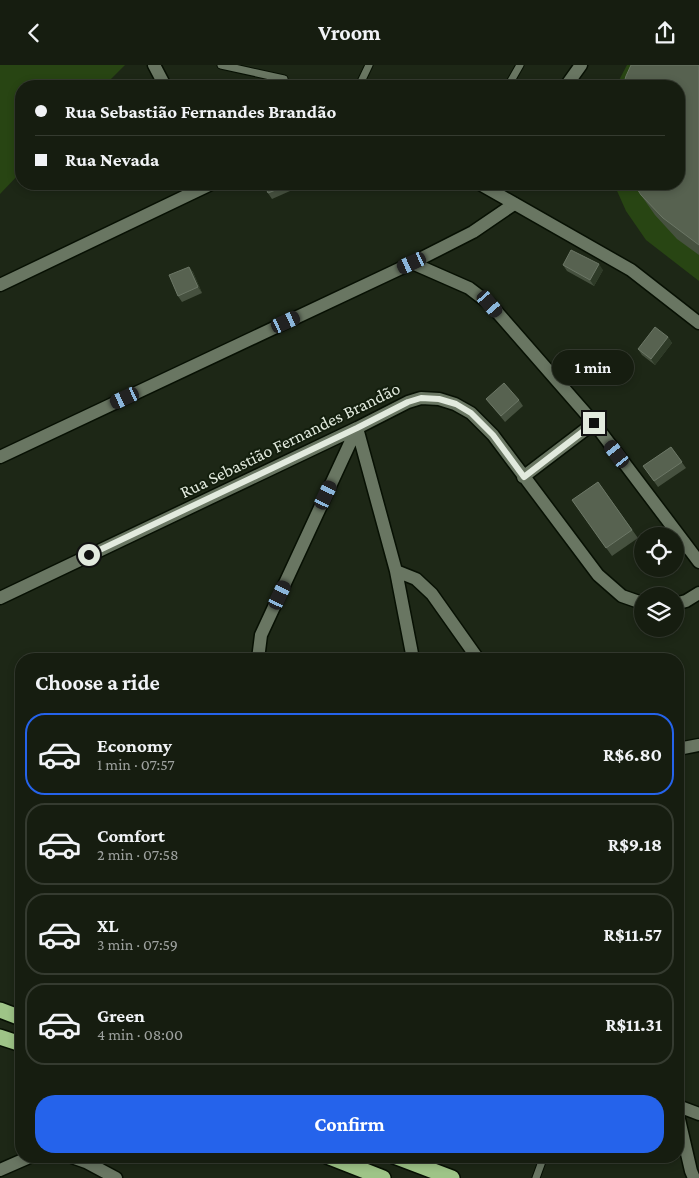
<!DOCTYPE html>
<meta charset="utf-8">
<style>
body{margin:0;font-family:"Crimson Pro",serif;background:#232a1e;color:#f1f3f6;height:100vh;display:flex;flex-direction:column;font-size:19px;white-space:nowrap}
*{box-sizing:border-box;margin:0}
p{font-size:16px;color:#9ea29f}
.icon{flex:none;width:28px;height:28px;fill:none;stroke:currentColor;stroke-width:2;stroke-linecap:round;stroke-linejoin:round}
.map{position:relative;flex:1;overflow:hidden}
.sheet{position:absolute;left:15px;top:588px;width:669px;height:510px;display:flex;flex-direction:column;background:#161d10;border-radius:20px;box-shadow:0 2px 8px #0003,0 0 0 1px #353b30}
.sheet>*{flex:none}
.top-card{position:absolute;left:15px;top:15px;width:670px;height:110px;border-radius:20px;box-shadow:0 2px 8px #0003,0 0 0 1px #353b30;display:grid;align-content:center;height:110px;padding:0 20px;background:#161d10}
.fabs{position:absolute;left:634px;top:462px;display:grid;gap:10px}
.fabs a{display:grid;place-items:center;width:50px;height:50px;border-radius:50%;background:#161d10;box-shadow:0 2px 8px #0003,0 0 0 1px #353b30;font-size:25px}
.end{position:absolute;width:22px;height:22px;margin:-11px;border:6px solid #e2eade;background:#111;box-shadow:0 0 0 2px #111}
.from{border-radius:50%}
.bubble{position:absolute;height:35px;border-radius:18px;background:#161d10;box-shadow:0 2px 8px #0003,0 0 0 1px #353b30;font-size:16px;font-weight:700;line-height:35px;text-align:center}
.car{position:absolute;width:15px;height:30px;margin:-15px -8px;border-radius:6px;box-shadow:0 0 4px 1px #0007;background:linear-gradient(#222 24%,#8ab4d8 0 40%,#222 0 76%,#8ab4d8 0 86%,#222 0)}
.top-card b{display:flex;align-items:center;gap:18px;height:48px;font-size:19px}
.top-card b+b{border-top:1px solid #353b30}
.top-card i{width:12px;height:12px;background:#f1f3f6}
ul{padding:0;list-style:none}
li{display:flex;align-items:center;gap:15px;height:82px;margin:0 10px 8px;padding:0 10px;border:2px solid #353b30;border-radius:20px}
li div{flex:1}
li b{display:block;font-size:19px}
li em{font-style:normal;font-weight:700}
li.current{border-color:#2563eb}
li>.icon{width:45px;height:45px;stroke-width:1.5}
h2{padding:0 20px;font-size:22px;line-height:60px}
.cta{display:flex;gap:10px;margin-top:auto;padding:10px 20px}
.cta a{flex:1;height:58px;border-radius:20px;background:#2563eb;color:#fff;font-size:20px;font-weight:700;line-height:58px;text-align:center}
header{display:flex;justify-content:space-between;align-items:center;height:65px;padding:0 20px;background:#161d10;font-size:22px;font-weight:700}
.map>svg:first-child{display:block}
.green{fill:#284513}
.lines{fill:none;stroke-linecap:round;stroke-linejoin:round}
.service-casing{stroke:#071003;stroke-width:9}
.minor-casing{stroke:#071003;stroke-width:15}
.tertiary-casing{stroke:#071003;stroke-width:15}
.motorway-casing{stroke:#071003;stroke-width:18}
.service{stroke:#697662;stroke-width:7}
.minor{stroke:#697662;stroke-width:12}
.tertiary{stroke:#697662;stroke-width:12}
.motorway{stroke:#9ec487;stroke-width:15}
.wall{fill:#46513f}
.shaded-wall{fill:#2e3a27}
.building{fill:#576250;stroke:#6c7766}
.route{stroke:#e2eade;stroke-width:6}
.labels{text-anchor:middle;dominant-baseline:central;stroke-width:4;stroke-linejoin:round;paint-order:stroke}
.street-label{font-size:18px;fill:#e2eade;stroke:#131e0d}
</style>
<header><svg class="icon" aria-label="back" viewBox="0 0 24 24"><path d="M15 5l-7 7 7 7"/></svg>Vroom<svg class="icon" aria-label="share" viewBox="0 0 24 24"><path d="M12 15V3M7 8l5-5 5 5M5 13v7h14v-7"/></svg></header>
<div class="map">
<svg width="699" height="1113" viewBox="0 0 699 1113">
<rect width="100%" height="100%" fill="#1d2716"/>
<path class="green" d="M 0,0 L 125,0 L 104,21 L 21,21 L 21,107 L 0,129 Z
M 627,0 L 699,0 L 699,216 L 646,175 L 626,146 L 614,119 L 679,119 L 679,21 L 616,21 Z"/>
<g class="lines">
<g class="service-casing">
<path id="service" d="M 221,0 L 284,14
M 359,21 L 369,0
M 508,21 L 520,0
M 536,1113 L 544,1091"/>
</g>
<g class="minor-casing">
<path id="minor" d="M 154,0 L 165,21
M 412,198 L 469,223 L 490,239 L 594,358 L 699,497
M 357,363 L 396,506 L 416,514 L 432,529 L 478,594
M 0,392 L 412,198 L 473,167 L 514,139
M 523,412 L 594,358
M 396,506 L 413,594
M 0,533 L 357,363 L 408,337 L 421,333 L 439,334 L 455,339 L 471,348 L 493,370 L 598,510 L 622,531 L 642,538
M 675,539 L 686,536 L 699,528
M 258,594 L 261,570 L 357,363
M 678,684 L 699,680
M 678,1041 L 699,1049
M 678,1050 L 691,1106 L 694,1113
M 69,1091 L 86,1097 L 116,1113
M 0,1105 L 32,1091"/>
</g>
<g class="tertiary-casing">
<path id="tertiary" d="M 566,21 L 581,0
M 480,119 L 631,205 L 699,258
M 0,220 L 211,119"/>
</g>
<g class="motorway-casing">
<path id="motorway" d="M 0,945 L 21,953
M 0,972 L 21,979
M 327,1091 L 383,1113
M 394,1091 L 452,1113"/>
</g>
<use href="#service" class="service"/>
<use href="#minor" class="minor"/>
<use href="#tertiary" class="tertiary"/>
<use href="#motorway" class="motorway"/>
</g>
<path class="wall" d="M 699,0 L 699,190 L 677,174 L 655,150 L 641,130 Z
M 264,119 L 287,119 L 290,126 L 272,134 L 268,128 Z
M 563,200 L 603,205 L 594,221 L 567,206 Z
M 189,202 L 193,207 L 202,228 L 182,237 L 178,231 Z
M 668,272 L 672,278 L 655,300 L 642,290 L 638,284 Z
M 486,334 L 519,335 L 523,341 L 505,357 Z
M 671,382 L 686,403 L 658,422 L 643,401 Z
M 598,417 L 638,473 L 612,491 L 572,435 Z"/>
<path class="shaded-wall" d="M 599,199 L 603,205 L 594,221 L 590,215 Z
M 189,202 L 193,207 L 202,228 L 198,222 Z
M 668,272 L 672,278 L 655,300 L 651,294 Z"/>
<path class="building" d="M 631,0 L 699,0 L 699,180 L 663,153 L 641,130 L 634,119 L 679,119 L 679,21 L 623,21 L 626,11 Z
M 264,119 L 285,119 L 286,121 L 268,128 Z
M 571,185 L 599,199 L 590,215 L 563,200 Z
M 189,202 L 198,222 L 178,231 L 169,210 Z
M 655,262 L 668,272 L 651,294 L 638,284 Z
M 504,318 L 519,335 L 501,351 L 486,334 Z
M 671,382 L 682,397 L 654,416 L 643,401 Z
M 598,417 L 632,465 L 606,483 L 572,435 Z"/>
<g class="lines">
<path class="route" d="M 89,490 L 357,363 L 408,337 L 421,333 L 439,334 L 456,339 L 471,348 L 493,370 L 524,412 L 594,358"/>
</g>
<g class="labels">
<g class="street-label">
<text transform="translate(290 375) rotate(-26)">Rua Sebastião Fernandes Brandão</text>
</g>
</g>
</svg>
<div class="fabs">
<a><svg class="icon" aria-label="locate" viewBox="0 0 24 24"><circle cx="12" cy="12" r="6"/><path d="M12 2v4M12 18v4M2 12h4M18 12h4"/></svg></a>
<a><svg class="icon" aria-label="layers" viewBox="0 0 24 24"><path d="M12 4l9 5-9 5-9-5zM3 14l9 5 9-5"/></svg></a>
</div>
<i class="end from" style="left:89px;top:490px"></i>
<i class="end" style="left:594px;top:358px"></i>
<div class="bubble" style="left:552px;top:285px;width:82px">1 min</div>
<i class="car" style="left:412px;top:198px;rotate:245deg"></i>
<i class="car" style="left:490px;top:239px;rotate:139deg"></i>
<i class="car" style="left:286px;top:257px;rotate:65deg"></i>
<i class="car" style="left:125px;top:333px;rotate:245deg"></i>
<i class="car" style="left:617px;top:389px;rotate:323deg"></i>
<i class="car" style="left:326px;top:430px;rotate:25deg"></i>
<i class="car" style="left:280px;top:530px;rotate:25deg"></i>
<div class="top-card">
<b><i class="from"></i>Rua Sebastião Fernandes Brandão</b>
<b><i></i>Rua Nevada</b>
</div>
<section class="sheet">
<h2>Choose a ride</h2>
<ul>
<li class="current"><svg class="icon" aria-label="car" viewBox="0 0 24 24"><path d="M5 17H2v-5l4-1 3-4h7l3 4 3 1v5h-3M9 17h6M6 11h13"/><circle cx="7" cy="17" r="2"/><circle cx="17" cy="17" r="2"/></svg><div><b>Economy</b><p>1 min · 07:57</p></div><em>R$6.80</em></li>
<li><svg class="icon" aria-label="car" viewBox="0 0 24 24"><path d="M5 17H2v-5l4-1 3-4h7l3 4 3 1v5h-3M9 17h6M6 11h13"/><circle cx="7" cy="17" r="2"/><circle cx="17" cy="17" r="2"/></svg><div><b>Comfort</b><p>2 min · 07:58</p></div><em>R$9.18</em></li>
<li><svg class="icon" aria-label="car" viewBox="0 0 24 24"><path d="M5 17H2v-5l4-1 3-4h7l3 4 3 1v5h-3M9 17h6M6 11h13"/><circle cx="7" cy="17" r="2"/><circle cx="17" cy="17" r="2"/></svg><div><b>XL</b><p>3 min · 07:59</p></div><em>R$11.57</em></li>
<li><svg class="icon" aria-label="car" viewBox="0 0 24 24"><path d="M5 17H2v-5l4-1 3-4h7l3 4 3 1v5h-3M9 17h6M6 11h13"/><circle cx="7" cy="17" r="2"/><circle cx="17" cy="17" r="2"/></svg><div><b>Green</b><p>4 min · 08:00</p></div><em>R$11.31</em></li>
</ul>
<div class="cta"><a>Confirm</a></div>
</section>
</div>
